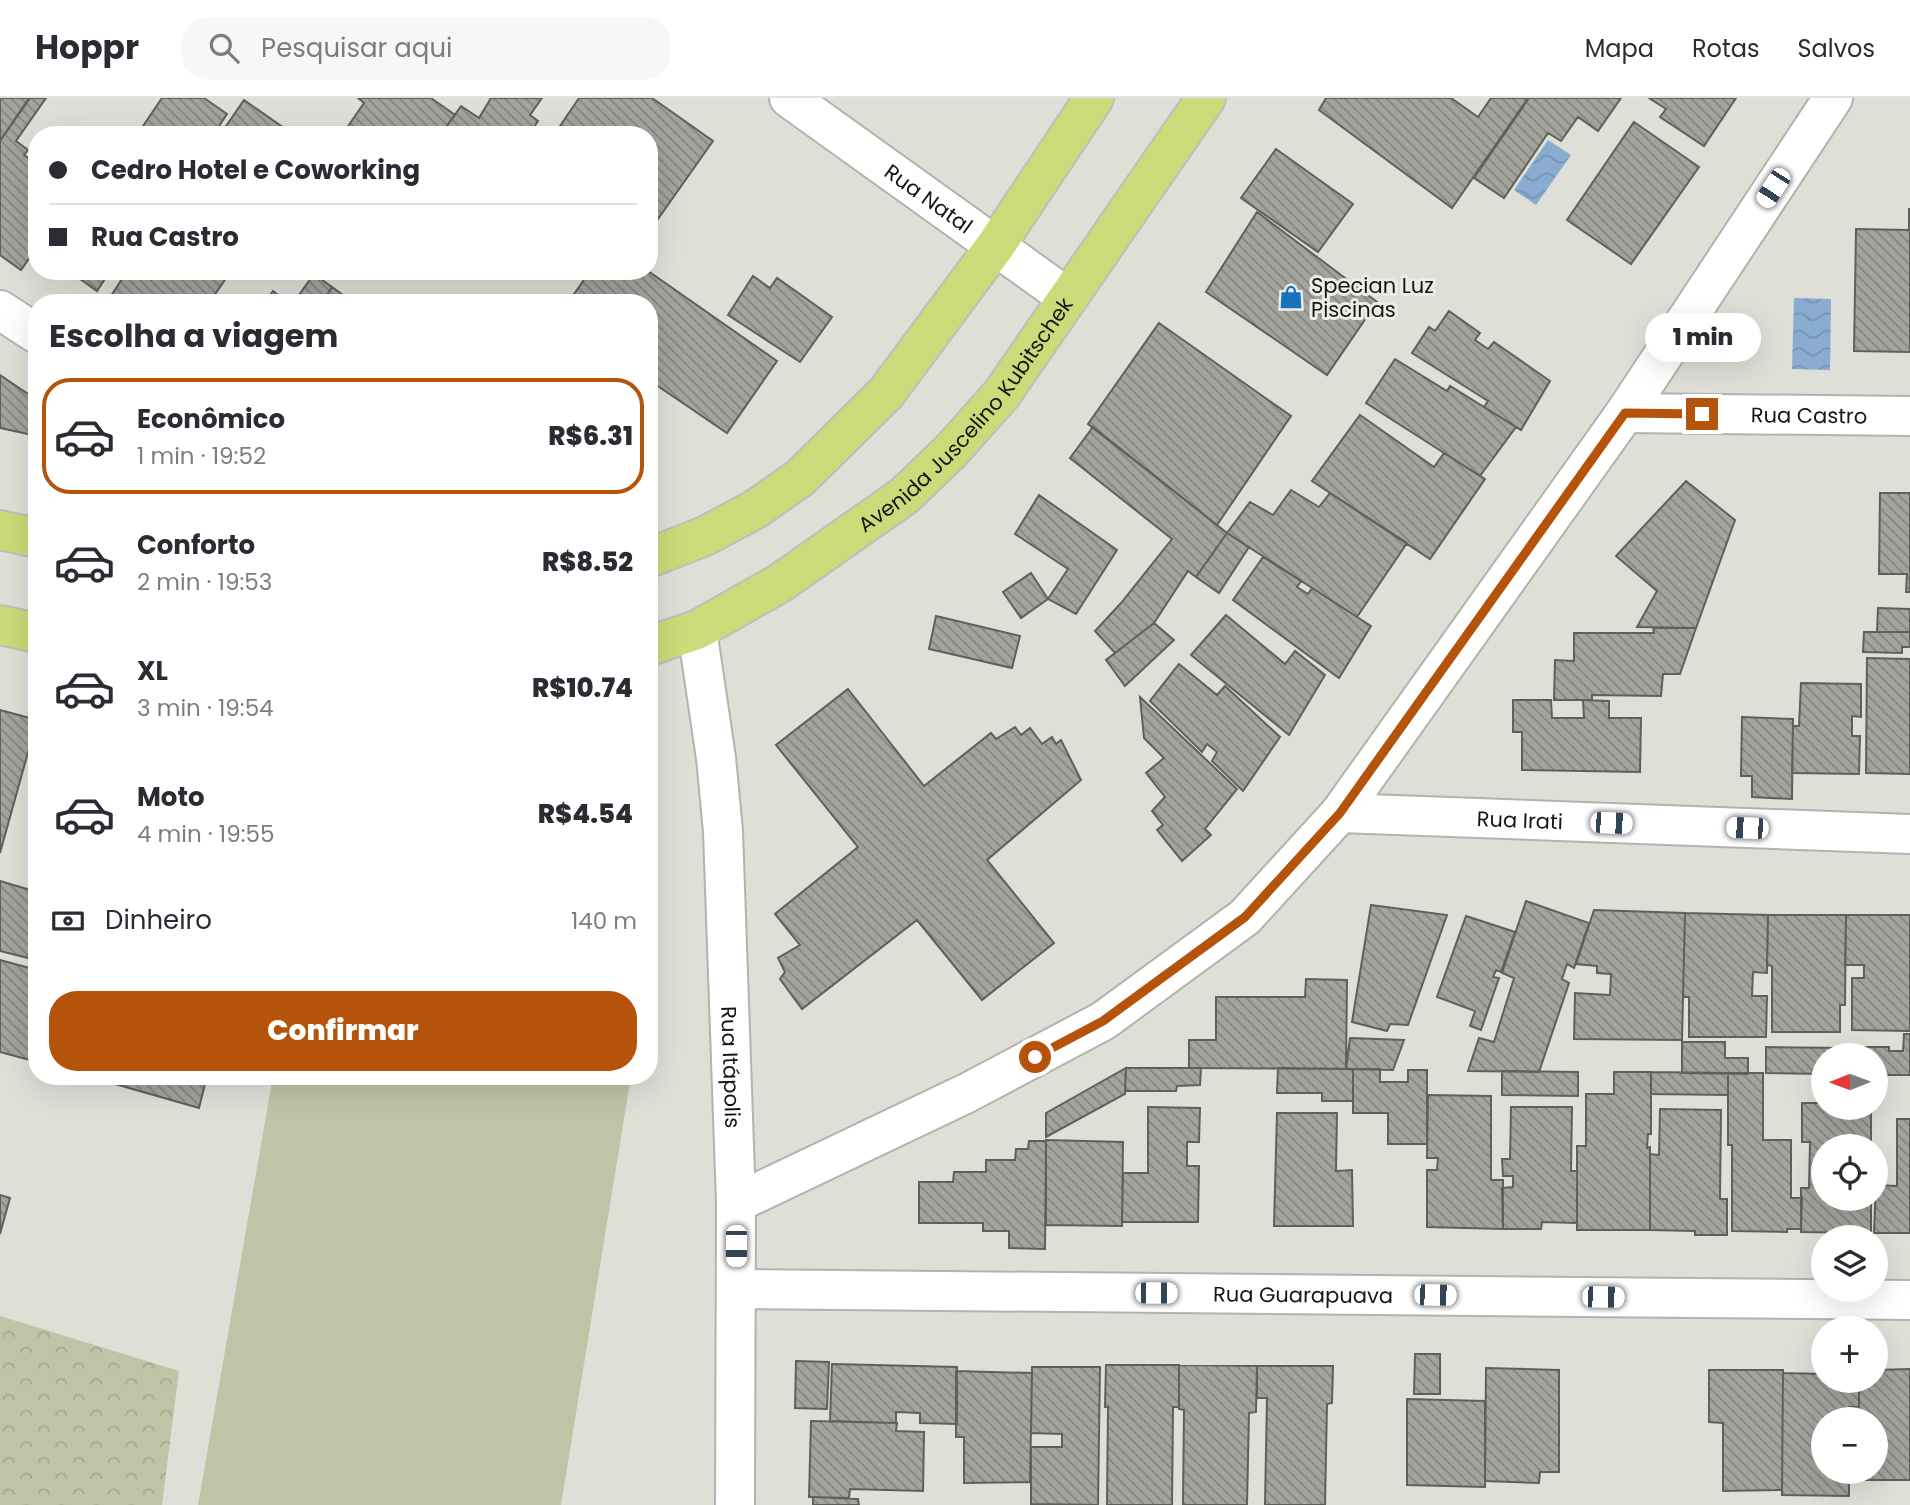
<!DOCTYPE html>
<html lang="pt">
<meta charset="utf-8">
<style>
body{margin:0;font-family:Poppins,sans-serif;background:#f7f7f7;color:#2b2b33;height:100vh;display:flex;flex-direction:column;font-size:26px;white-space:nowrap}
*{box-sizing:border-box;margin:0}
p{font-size:23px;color:#7c7c81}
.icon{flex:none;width:38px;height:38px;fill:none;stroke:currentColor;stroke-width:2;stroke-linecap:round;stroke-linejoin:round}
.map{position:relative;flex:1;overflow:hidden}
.side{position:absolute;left:28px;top:196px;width:630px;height:791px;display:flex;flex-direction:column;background:#fff;border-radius:28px;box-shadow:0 7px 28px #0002}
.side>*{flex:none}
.hud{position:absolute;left:28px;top:28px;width:630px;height:154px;border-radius:28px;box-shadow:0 7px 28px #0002;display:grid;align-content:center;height:154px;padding:0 21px;background:#fff}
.needle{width:46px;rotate:269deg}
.fabs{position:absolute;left:1811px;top:945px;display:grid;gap:14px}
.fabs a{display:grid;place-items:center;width:77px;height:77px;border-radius:50%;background:#fff;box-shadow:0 7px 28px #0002;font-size:35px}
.end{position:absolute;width:32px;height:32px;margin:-16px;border:9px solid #b45309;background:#fff;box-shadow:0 0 0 4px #fff}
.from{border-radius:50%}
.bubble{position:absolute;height:49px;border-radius:24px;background:#fff;box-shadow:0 7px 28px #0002;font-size:23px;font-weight:800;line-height:49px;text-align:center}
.car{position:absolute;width:21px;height:42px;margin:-21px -10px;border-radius:9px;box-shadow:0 0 5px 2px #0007;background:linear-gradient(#fff 24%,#345 0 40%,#fff 0 76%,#345 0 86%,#fff 0)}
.hud b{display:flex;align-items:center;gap:24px;height:66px;font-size:26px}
.hud b+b{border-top:2px solid #e1e1e2}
.hud i{width:18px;height:18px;background:#2b2b33}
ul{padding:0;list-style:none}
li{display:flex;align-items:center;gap:21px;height:116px;margin:0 14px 10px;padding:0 7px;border:4px solid transparent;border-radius:28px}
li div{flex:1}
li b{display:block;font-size:26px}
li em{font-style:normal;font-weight:800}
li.active{border-color:#b45309}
li>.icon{width:63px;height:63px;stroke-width:1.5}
h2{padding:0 21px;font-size:32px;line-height:84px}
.pay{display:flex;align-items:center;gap:18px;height:77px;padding:0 21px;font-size:26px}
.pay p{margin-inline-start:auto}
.primary-button{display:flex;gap:14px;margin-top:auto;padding:14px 21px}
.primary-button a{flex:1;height:80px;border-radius:28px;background:#b45309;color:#fff;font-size:28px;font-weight:800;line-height:80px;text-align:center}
header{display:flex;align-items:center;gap:42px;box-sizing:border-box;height:98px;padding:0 35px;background:#fff;border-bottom:2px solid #e1e1e2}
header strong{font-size:33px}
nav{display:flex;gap:38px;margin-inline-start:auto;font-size:24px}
.search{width:490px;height:63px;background:#f7f7f7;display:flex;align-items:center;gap:18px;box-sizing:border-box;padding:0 24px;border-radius:28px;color:#7c7c81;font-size:26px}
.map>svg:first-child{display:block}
.park{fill:url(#park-crowns)}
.pitch{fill:#bec5a7}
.water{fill:url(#water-waves)}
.building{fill:url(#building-back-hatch);stroke:#5e605a;stroke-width:2}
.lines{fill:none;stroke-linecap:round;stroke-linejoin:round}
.minor-casing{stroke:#b1b3ac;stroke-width:42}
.major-casing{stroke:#bebebd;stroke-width:42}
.minor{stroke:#fff;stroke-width:38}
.major{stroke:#cdda79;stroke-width:38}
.route{stroke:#b45309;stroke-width:9}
.labels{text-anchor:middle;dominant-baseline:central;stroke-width:6;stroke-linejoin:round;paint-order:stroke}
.street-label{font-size:21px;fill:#161714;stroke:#ebede6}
.poi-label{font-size:21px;fill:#161714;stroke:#ebede6;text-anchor:start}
</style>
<header>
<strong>Hoppr</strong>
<div class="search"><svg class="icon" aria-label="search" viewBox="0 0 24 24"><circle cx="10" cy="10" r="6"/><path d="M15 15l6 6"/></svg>Pesquisar aqui</div>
<nav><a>Mapa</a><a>Rotas</a><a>Salvos</a></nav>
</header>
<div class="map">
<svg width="1910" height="1407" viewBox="0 0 1910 1407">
<defs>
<pattern id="park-crowns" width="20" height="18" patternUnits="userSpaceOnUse" patternTransform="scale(1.75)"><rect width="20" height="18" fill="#bec5a7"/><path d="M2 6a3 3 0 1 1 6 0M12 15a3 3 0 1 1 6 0" fill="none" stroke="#a3a88f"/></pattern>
<pattern id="water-waves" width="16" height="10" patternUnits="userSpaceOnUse" patternTransform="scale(1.75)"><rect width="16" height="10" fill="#8aacd0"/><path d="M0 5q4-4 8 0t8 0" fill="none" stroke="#7693b2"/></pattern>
<pattern id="building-back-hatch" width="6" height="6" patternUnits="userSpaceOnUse" patternTransform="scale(1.75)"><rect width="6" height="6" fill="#a3a49d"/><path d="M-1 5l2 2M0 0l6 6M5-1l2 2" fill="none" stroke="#84857f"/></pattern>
</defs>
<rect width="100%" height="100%" fill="#dee0d8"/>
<path class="park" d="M 0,1218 L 179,1273 L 162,1407 L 0,1407 Z"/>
<path class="pitch" d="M 273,978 L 631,978 L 561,1407 L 198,1407 Z"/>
<path class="water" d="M 1548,42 L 1571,57 L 1536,107 L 1514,92 Z
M 1794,200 L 1831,201 L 1830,272 L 1792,271 Z"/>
<path class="building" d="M 0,0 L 30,0 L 0,43 Z
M 29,0 L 46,0 L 16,43 L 28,52 L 24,57 L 37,66 L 37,83 L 31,91 L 37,95 L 37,149 L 21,172 L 0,157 L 0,43 Z
M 162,0 L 204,0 L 227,16 L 213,37 L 137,37 Z
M 358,0 L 431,0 L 455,17 L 440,37 L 342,37 L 364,5 Z
M 491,0 L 542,0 L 530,17 L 538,23 L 529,37 L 451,37 L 444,32 L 461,8 L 479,20 Z
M 579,0 L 652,0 L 713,43 L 653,128 L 649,126 L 649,37 L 554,37 Z
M 1326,0 L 1451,0 L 1478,19 L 1491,0 L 1528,0 L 1452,110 L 1319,12 Z
M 1529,0 L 1621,0 L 1598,33 L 1578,19 L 1561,43 L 1548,35 L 1504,100 L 1474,80 Z
M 1649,0 L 1736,0 L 1704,48 L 1660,19 L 1666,11 Z
M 244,2 L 294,37 L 220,37 Z
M 1634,24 L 1699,69 L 1631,166 L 1567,122 Z
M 1276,51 L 1353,106 L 1318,154 L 1241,100 Z
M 1909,111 L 1910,111 L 1910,254 L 1854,253 L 1856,131 L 1909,132 Z
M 1257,114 L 1377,204 L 1327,277 L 1206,194 Z
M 69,173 L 110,173 L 97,193 Z
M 127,173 L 231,173 L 209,205 L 121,205 L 111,198 Z
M 590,173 L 648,173 L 777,263 L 727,335 L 649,282 L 649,205 L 568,205 Z
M 314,176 L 332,189 L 322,205 L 294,204 Z
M 753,178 L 770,190 L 777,180 L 832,219 L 800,264 L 728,217 Z
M 332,189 L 354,205 L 322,205 Z
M 273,193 L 289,205 L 265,205 Z
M 1449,213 L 1480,235 L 1475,242 L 1488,251 L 1494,244 L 1550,283 L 1521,332 L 1484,309 L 1488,303 L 1412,255 L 1429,229 L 1435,233 Z
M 1159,225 L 1291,318 L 1217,427 L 1088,326 Z
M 1395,261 L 1447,293 L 1450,288 L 1516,329 L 1480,378 L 1366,305 Z
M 0,277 L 37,302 L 37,338 L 0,330 Z
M 1360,317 L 1434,369 L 1444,355 L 1485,381 L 1430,461 L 1312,383 Z
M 1093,329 L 1227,435 L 1196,479 L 1188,473 L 1154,525 L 1115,555 L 1095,533 L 1121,505 L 1172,441 L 1070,360 Z
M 1686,383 L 1735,422 L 1696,530 L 1637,529 L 1657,493 L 1616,458 Z
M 1291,392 L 1319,409 L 1330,395 L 1407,445 L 1357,519 L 1227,435 L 1250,404 L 1273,417 Z
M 1880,395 L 1910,395 L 1910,494 L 1906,494 L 1907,476 L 1879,476 Z
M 1039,397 L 1117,452 L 1076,516 L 1048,501 L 1068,471 L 1015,436 Z
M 1227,435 L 1249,449 L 1219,495 L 1196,479 Z
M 1263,459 L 1301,483 L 1297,489 L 1308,496 L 1312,490 L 1371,528 L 1339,580 L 1233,502 Z
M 1031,475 L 1048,501 L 1021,520 L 1003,494 Z
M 1878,510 L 1910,511 L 1910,534 L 1877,534 Z
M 1226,517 L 1285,566 L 1295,553 L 1325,577 L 1289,637 L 1191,557 Z
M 936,518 L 1020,538 L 1012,570 L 929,551 Z
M 1154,525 L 1174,542 L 1125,588 L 1106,562 Z
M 1653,530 L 1696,530 L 1680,576 L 1663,576 L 1661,598 L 1592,597 L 1592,602 L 1554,602 L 1555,562 L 1574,563 L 1574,535 L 1654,535 Z
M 1864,534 L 1910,534 L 1910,549 L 1902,549 L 1902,555 L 1863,554 Z
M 1867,560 L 1910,561 L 1910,676 L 1866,675 Z
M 1179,566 L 1217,597 L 1225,588 L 1280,639 L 1243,693 L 1212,663 L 1217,654 L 1207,646 L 1202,654 L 1150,603 Z
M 1801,585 L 1861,586 L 1861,619 L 1852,618 L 1852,638 L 1860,638 L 1859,676 L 1792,675 L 1793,628 L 1799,628 Z
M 848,591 L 924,688 L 991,635 L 996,641 L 1015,629 L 1021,637 L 1030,630 L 1042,646 L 1052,639 L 1056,646 L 1061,642 L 1081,682 L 987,762 L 1054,845 L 982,902 L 917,822 L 802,911 L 780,881 L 785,874 L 778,860 L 800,847 L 775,816 L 858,749 L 776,647 Z
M 1140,599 L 1237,691 L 1205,731 L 1211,737 L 1182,763 L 1157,732 L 1163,727 L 1152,713 L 1165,699 L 1146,675 L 1164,660 L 1144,640 Z
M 1513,602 L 1551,602 L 1552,620 L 1584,620 L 1583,602 L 1609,603 L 1609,620 L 1641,620 L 1640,674 L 1522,672 L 1522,634 L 1513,634 Z
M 0,612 L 37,622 L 0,755 Z
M 1742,619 L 1793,621 L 1792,701 L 1752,699 L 1752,678 L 1741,678 Z
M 0,783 L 37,794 L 37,829 L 28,860 L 0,853 Z
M 1526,803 L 1589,825 L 1574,870 L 1567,866 L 1562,881 L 1569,885 L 1539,974 L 1468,973 L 1479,940 L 1494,944 L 1514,880 L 1502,875 Z
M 1371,807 L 1447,817 L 1408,927 L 1390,926 L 1387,933 L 1352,924 Z
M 1594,812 L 1685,815 L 1682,942 L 1574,941 L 1575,895 L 1610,897 L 1611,876 L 1597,875 L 1597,868 L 1576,866 Z
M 1685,815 L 1768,817 L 1767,875 L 1753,874 L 1752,898 L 1767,898 L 1766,939 L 1689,939 L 1689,899 L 1683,899 Z
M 1768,817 L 1846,817 L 1845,907 L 1840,907 L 1840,934 L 1772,934 L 1772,868 L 1767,867 Z
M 1846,817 L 1910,817 L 1910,933 L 1852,932 L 1852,880 L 1864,880 L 1864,867 L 1845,867 Z
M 1466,818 L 1515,834 L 1501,874 L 1496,872 L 1493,879 L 1499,880 L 1481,932 L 1470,928 L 1475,913 L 1437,899 Z
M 0,862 L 37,872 L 37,964 L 0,954 Z
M 1306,881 L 1347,882 L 1346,971 L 1189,970 L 1189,942 L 1216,942 L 1216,899 L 1305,899 Z
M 1904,936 L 1910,936 L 1910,977 L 1876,977 L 1876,957 L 1863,957 L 1863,949 L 1889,949 L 1889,953 L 1903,953 Z
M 1350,940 L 1404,942 L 1393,972 L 1346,971 Z
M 1682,944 L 1725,944 L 1725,960 L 1748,960 L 1748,976 L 1682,975 Z
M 1766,949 L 1844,950 L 1844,957 L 1824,957 L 1824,976 L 1766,975 Z
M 1126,970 L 1125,996 L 1046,1039 L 1046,1015 Z
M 1126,970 L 1201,970 L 1200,987 L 1177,988 L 1176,993 L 1125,993 Z
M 1278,970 L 1353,971 L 1353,1003 L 1322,1003 L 1322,995 L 1277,995 Z
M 1353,971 L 1380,971 L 1380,984 L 1408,984 L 1408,972 L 1427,972 L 1427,1046 L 1388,1046 L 1388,1015 L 1353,1015 Z
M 1502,973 L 1578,974 L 1578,998 L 1502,997 Z
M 1614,974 L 1651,974 L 1651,1036 L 1648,1036 L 1647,1050 L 1650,1049 L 1650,1132 L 1577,1132 L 1577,1048 L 1586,1048 L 1586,996 L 1614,996 Z
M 1651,974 L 1728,975 L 1728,997 L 1651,996 Z
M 1728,975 L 1763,975 L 1763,1042 L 1791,1042 L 1791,1100 L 1802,1100 L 1801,1131 L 1787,1131 L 1787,1134 L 1732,1133 L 1732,1047 L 1728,1047 Z
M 87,978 L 207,978 L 199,1010 Z
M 1428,997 L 1491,998 L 1491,1082 L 1503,1082 L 1503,1131 L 1427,1129 L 1427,1072 L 1437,1072 L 1438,1060 L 1427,1060 Z
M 1802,1005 L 1824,1005 L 1824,1010 L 1871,1010 L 1871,1048 L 1824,1048 L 1824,1101 L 1871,1101 L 1871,1135 L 1801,1134 L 1801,1090 L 1809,1090 L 1810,1044 L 1802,1044 Z
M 1148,1009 L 1200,1010 L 1199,1044 L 1187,1044 L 1187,1068 L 1199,1068 L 1198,1124 L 1122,1124 L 1123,1075 L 1148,1075 Z
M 1511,1009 L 1572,1009 L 1571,1073 L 1577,1073 L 1577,1125 L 1542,1124 L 1541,1131 L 1503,1131 L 1502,1090 L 1513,1089 L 1513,1078 L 1503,1078 L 1502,1061 L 1510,1061 Z
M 1660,1011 L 1721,1012 L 1720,1101 L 1727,1101 L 1727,1137 L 1695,1137 L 1695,1133 L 1650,1132 L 1650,1056 L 1659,1057 Z
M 1277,1015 L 1337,1015 L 1336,1073 L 1352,1072 L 1353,1128 L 1274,1128 Z
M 1897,1021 L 1910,1021 L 1910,1135 L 1874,1135 L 1876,1087 L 1897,1088 Z
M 1046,1042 L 1123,1044 L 1122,1128 L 1046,1127 Z
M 1029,1043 L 1046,1043 L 1045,1151 L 1009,1150 L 1009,1133 L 983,1133 L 983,1125 L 919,1125 L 919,1084 L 953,1084 L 954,1074 L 986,1074 L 986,1062 L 1015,1062 L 1016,1051 L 1028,1051 Z
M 0,1097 L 10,1100 L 0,1136 Z
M 1415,1256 L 1440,1256 L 1440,1296 L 1414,1296 Z
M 796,1263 L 829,1264 L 827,1311 L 795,1310 Z
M 832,1266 L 957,1269 L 957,1326 L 920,1325 L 920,1315 L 896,1314 L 896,1325 L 830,1323 Z
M 1106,1267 L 1179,1267 L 1179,1309 L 1173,1309 L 1172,1407 L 1107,1407 L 1108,1309 L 1105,1309 Z
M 1179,1267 L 1257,1268 L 1256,1314 L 1249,1315 L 1247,1407 L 1183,1407 L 1184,1312 L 1179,1311 Z
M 1257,1268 L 1333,1268 L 1332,1305 L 1327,1306 L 1325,1407 L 1265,1407 L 1267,1300 L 1257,1300 Z
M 1032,1269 L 1100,1269 L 1098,1407 L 1031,1406 L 1031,1349 L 1062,1349 L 1062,1336 L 1031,1335 Z
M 1486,1270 L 1559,1272 L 1559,1374 L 1540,1374 L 1539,1385 L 1485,1383 Z
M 1910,1271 L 1910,1382 L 1859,1382 L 1859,1374 L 1876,1374 L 1876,1321 L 1859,1321 L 1859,1283 L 1876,1283 L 1876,1272 Z
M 1709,1272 L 1783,1272 L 1782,1392 L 1723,1393 L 1723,1325 L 1709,1324 Z
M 956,1273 L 1032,1275 L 1030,1384 L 964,1385 L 964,1339 L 956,1339 Z
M 1783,1275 L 1824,1276 L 1824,1283 L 1859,1283 L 1859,1309 L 1849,1309 L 1849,1321 L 1824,1321 L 1824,1374 L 1849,1374 L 1849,1398 L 1782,1397 Z
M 1407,1301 L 1485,1303 L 1485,1389 L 1407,1387 Z
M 811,1323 L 897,1325 L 896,1333 L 924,1334 L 923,1393 L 850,1391 L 849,1400 L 809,1399 Z
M 813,1399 L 858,1401 L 859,1407 L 813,1407 Z"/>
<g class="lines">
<g class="minor-casing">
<g id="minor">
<path id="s1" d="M 789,0 L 1068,200"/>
<path d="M 0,212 L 37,236"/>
<path id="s2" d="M 1625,315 L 1910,318"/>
<path id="s3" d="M 697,532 L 716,660 L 723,733 L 736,1105 L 735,1407"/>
<path id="s4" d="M 1340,715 L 1910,736"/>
<path d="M 736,1105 L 967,995 L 1103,923 L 1245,819 L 1340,715 L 1625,315 L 1833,0"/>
<path id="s5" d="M 736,1191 L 1910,1202"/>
</g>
</g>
<g class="major-casing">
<g id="major">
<path d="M 0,432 L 37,440"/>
<path d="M 649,460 L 705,438 L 754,412 L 800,380 L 886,295 L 996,147 L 1094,0"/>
<path d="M 0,527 L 37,535"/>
<path id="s6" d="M 649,548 L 697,532 L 780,485 L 904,398 L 951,353 L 1001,297 L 1206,0"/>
</g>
</g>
<use href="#minor" class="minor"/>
<use href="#major" class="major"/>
</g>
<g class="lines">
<path class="route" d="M 1035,959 L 1103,923 L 1245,819 L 1277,784 L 1340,715 L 1625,315 L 1702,316"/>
</g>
<defs>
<g id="shop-bare" transform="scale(1.89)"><path d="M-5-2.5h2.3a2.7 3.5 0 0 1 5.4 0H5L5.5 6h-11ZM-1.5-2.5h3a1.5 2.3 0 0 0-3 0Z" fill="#1773c0" stroke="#ebede6" stroke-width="2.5" paint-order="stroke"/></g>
</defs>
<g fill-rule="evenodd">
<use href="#shop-bare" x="1291" y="199"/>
</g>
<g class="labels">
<g class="street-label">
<text stroke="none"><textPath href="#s1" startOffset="172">Rua Natal</textPath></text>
<text stroke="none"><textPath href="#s6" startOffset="399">Avenida Juscelino Kubitschek</textPath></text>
<text stroke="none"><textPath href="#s2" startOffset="184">Rua Castro</textPath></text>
<text stroke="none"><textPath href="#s4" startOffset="180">Rua Irati</textPath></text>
<text stroke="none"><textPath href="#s3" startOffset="439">Rua Itápolis</textPath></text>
<text stroke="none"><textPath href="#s5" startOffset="567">Rua Guarapuava</textPath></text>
</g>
<g class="poi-label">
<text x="1311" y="187">Specian Luz<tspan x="1311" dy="24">Piscinas</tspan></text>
</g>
</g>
</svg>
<div class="fabs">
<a><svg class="needle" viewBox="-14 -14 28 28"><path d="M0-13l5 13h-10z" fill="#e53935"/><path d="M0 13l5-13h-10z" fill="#7c7c81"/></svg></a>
<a><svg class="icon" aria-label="locate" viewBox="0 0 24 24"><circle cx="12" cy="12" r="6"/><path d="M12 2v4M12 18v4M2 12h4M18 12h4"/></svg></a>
<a><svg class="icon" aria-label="layers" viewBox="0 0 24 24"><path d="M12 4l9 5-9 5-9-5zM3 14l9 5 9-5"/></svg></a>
<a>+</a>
<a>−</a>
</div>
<i class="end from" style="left:1035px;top:959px"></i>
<i class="end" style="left:1702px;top:316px"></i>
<div class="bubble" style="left:1645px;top:215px;width:116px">1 min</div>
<i class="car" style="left:1773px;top:90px;rotate:213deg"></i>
<i class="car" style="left:1611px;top:725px;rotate:92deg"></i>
<i class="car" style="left:1747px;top:730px;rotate:272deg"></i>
<i class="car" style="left:736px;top:1148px;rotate:180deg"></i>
<i class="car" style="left:1156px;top:1195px;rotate:90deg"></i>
<i class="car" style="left:1435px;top:1197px;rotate:91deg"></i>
<i class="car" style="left:1603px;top:1199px;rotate:91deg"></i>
<div class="hud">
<b><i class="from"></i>Cedro Hotel e Coworking</b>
<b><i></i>Rua Castro</b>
</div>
<section class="side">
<h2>Escolha a viagem</h2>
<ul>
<li class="active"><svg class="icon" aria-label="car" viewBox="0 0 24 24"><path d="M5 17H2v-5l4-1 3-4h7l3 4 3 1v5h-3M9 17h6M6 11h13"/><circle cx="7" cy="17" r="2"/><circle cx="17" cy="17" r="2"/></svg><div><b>Econômico</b><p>1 min · 19:52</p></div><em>R$6.31</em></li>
<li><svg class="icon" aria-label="car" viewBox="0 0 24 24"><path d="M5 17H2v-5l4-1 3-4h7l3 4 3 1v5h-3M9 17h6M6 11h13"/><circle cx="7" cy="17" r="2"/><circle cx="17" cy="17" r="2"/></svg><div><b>Conforto</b><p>2 min · 19:53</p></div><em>R$8.52</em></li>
<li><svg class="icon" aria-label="car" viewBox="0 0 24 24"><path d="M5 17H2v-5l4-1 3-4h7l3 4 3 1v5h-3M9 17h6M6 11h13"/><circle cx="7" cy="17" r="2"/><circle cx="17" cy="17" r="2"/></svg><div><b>XL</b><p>3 min · 19:54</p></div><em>R$10.74</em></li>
<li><svg class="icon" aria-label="car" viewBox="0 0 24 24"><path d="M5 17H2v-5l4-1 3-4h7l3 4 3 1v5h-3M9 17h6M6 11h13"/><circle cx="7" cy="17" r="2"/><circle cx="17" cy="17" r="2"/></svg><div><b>Moto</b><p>4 min · 19:55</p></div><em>R$4.54</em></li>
</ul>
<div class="pay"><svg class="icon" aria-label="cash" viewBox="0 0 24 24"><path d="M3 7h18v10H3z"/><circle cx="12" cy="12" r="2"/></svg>Dinheiro<p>140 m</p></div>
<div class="primary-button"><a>Confirmar</a></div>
</section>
</div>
